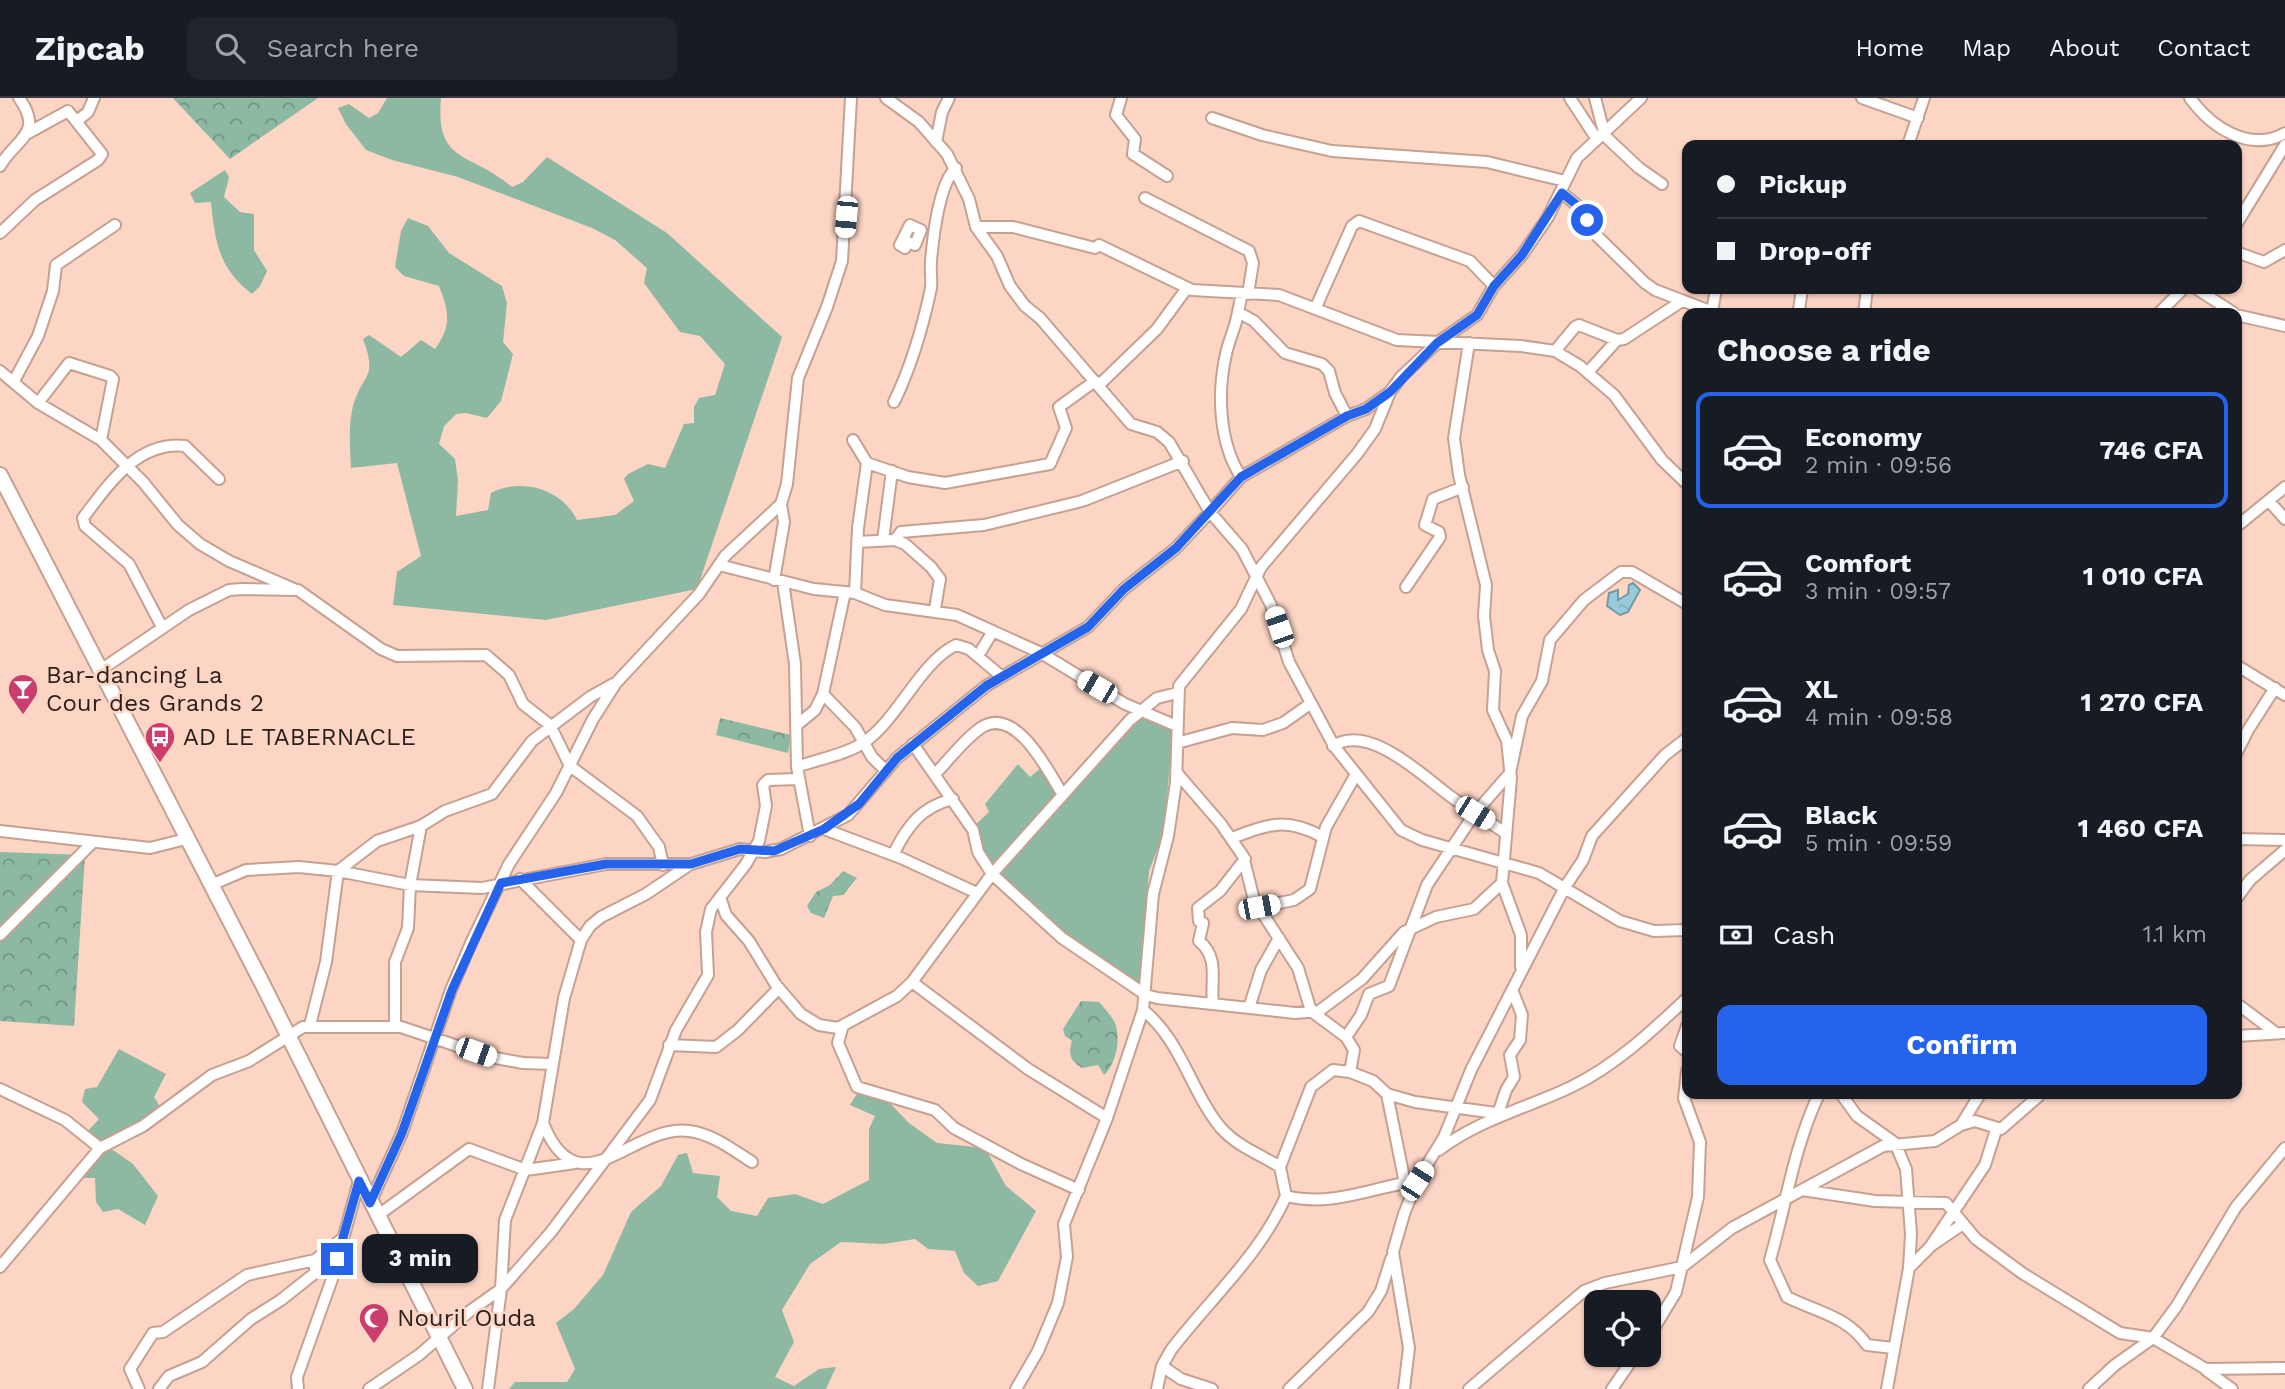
<!DOCTYPE html>
<meta charset="utf-8">
<style>
body{margin:0;font-family:"Work Sans",sans-serif;background:#20242c;color:#f1f3f6;height:100vh;display:flex;flex-direction:column;font-size:26px;white-space:nowrap}
*{box-sizing:border-box;margin:0}
p{font-size:23px;color:#9ea1a6}
.icon{flex:none;width:38px;height:38px;fill:none;stroke:currentColor;stroke-width:2;stroke-linecap:round;stroke-linejoin:round}
.map{position:relative;flex:1;overflow:hidden}
.sheet{position:absolute;left:1682px;top:210px;width:560px;height:791px;display:flex;flex-direction:column;background:#171b24;border-radius:14px;box-shadow:0 2px 5px #0004}
.sheet>*{flex:none}
.hud{position:absolute;left:1682px;top:42px;width:560px;height:154px;border-radius:14px;box-shadow:0 2px 5px #0004;display:grid;align-content:center;height:154px;padding:0 35px;background:#171b24}
.fabs{position:absolute;left:1584px;top:1192px;display:grid;gap:14px}
.fabs a{display:grid;place-items:center;width:77px;height:77px;border-radius:14px;background:#171b24;box-shadow:0 2px 5px #0004;font-size:35px}
.end{position:absolute;width:32px;height:32px;margin:-16px;border:9px solid #2563eb;background:#fff;box-shadow:0 0 0 4px #fff}
.from{border-radius:50%}
.bubble{position:absolute;height:49px;border-radius:14px;background:#171b24;box-shadow:0 2px 5px #0004;font-size:23px;font-weight:700;line-height:49px;text-align:center}
.car{position:absolute;width:21px;height:42px;margin:-21px -10px;border-radius:9px;box-shadow:0 0 5px 2px #0007;background:linear-gradient(#fff 24%,#345 0 40%,#fff 0 76%,#345 0 86%,#fff 0)}
.hud b{display:flex;align-items:center;gap:24px;height:66px;font-size:26px}
.hud b+b{border-top:2px solid #363941}
.hud i{width:18px;height:18px;background:#f1f3f6}
ul{padding:0;list-style:none}
li{display:flex;align-items:center;gap:21px;height:116px;margin:0 14px 10px;padding:0 21px;border:4px solid transparent;border-radius:14px}
li div{flex:1}
li b{display:block;font-size:26px}
li em{font-style:normal;font-weight:700}
li.active{border-color:#2563eb}
li>.icon{width:63px;height:63px;stroke-width:1.5}
h2{padding:0 35px;font-size:32px;line-height:84px}
.pay{display:flex;align-items:center;gap:18px;height:77px;padding:0 35px;font-size:26px}
.pay p{margin-inline-start:auto}
.cta{display:flex;gap:14px;margin-top:auto;padding:14px 35px}
.cta a{flex:1;height:80px;border-radius:14px;background:#2563eb;color:#fff;font-size:28px;font-weight:700;line-height:80px;text-align:center}
header{display:flex;align-items:center;gap:42px;box-sizing:border-box;height:98px;padding:0 35px;background:#171b24;border-bottom:2px solid #363941}
header strong{font-size:33px}
nav{display:flex;gap:38px;margin-inline-start:auto;font-size:24px}
.search{width:490px;height:63px;background:#20242c;display:flex;align-items:center;gap:18px;box-sizing:border-box;padding:0 24px;border-radius:14px;color:#9ea1a6;font-size:26px}
.map>svg:first-child{display:block}
.grass{fill:#8db8a2}
.forest{fill:url(#forest-crowns)}
.water{fill:url(#water-ripples);stroke:#7698a0;stroke-width:2}
.lines{fill:none;stroke-linecap:round;stroke-linejoin:round}
.minor-casing{stroke:#c6a091;stroke-width:14}
.tertiary-casing{stroke:#c6a091;stroke-width:18}
.minor{stroke:#fff;stroke-width:10}
.tertiary{stroke:#fff;stroke-width:14}
.route{stroke:#2563eb;stroke-width:9}
.labels{text-anchor:middle;dominant-baseline:central;stroke-width:5;stroke-linejoin:round;paint-order:stroke}
.poi-label{font-size:24px;fill:#2c1e18;stroke:#fcd5c5;text-anchor:start}
</style>
<header>
<strong>Zipcab</strong>
<div class="search"><svg class="icon" aria-label="search" viewBox="0 0 24 24"><circle cx="10" cy="10" r="6"/><path d="M15 15l6 6"/></svg>Search here</div>
<nav><a>Home</a><a>Map</a><a>About</a><a>Contact</a></nav>
</header>
<div class="map">
<svg width="2285" height="1291" viewBox="0 0 2285 1291">
<defs>
<pattern id="forest-crowns" width="20" height="18" patternUnits="userSpaceOnUse" patternTransform="scale(1.75)"><rect width="20" height="18" fill="#8db8a2"/><path d="M2 6a3 3 0 1 1 6 0M12 15a3 3 0 1 1 6 0" fill="none" stroke="#739583"/></pattern>
<pattern id="water-ripples" width="26" height="14" patternUnits="userSpaceOnUse" patternTransform="scale(1.75)"><rect width="26" height="14" fill="#95ccdb"/><path d="M2 4q2-2 4 0t4 0M15 11q2-2 4 0t4 0" fill="none" stroke="#81afbb"/></pattern>
</defs>
<rect width="100%" height="100%" fill="#fcd5c5"/>
<path class="grass" d="M 387,0 L 441,0 C 435,67 470,53 512,89 L 523,84 L 547,59 L 667,135 L 782,239 L 697,491 L 546,522 L 393,507 L 397,474 L 421,458 L 397,365 L 351,370 C 350,349 348,329 353,308 C 363,274 378,281 363,241 L 369,237 L 401,259 L 421,242 L 435,251 C 452,228 449,213 439,188 L 404,178 L 395,169 L 401,133 L 408,120 L 428,128 L 449,155 L 502,188 L 507,205 L 503,244 L 513,256 L 501,303 L 487,320 L 466,315 L 456,316 L 444,328 L 439,346 L 455,361 L 458,382 L 456,418 L 488,412 L 491,395 C 522,379 562,391 577,422 L 615,417 L 634,403 L 624,381 L 628,376 L 648,366 L 665,370 L 684,326 L 694,325 L 694,309 L 699,300 L 715,297 L 725,266 L 700,238 L 680,234 L 644,185 L 647,170 L 615,142 L 592,130 L 458,79 L 392,62 L 366,52 L 346,26 L 338,10 L 349,6 L 369,20 L 378,15 Z
M 225,72 L 229,79 L 224,99 L 240,114 L 254,116 L 254,152 L 267,173 L 260,188 L 252,196 C 219,171 215,144 211,104 L 195,105 L 190,95 Z
M 1140,619 L 1173,629 L 1164,735 L 1149,773 L 1141,888 L 1066,838 L 996,776 Z
M 1018,666 L 1030,679 L 1042,669 L 1061,697 L 993,772 L 980,754 L 974,728 L 989,714 L 985,706 Z
M 119,951 L 166,976 L 154,999 L 161,1010 L 100,1047 L 86,1035 L 99,1021 L 82,1004 L 85,991 L 97,989 Z
M 861,989 L 883,998 L 909,1025 L 937,1045 L 985,1050 L 1006,1088 L 1036,1113 L 998,1183 L 978,1188 L 964,1175 L 955,1153 L 928,1151 L 915,1141 L 884,1146 L 841,1144 L 810,1166 L 782,1212 L 794,1244 L 775,1279 L 794,1288 L 819,1271 L 836,1269 L 826,1291 L 509,1291 L 515,1284 L 567,1284 L 575,1271 L 556,1225 L 574,1211 L 603,1177 L 631,1114 L 661,1088 L 678,1057 L 687,1055 L 693,1075 L 720,1078 L 717,1099 L 731,1113 L 757,1118 L 768,1100 L 795,1096 L 823,1106 L 869,1082 L 869,1031 L 875,1018 L 850,1007 Z
M 110,1050 L 133,1066 L 158,1098 L 145,1127 L 118,1111 L 103,1114 L 96,1104 L 95,1080 L 81,1080 L 101,1054 Z"/>
<path class="forest" d="M 173,0 L 318,0 L 230,61 Z
M 720,620 L 791,637 L 788,655 L 716,637 Z
M 0,754 L 85,757 L 74,928 L 0,923 Z
M 843,773 L 857,780 L 843,797 L 833,798 L 824,820 L 811,815 L 807,808 L 816,794 L 830,787 Z
M 1081,903 L 1099,904 C 1104,910 1110,916 1114,923 C 1122,938 1116,967 1104,977 L 1098,967 L 1082,970 C 1070,963 1068,956 1072,943 L 1065,938 L 1063,931 Z"/>
<path class="water" d="M 1633,485 L 1640,492 L 1628,514 L 1620,517 L 1607,508 L 1609,495 L 1618,492 L 1618,502 L 1628,496 L 1629,487 Z"/>
<g class="lines">
<g class="minor-casing">
<path id="minor" d="M 886,0 L 919,24 L 947,56 L 969,101 L 976,129 L 997,158 L 1010,188 L 1025,208 L 1040,220 L 1131,326 L 1157,334 L 1169,344 L 1210,414 L 1241,379 L 1347,318 L 1366,311 L 1390,294
M 1121,0 L 1116,17 L 1135,41 L 1133,56 L 1167,78
M 1570,0 L 1596,40
M 1595,0 L 1605,38 L 1639,70 L 1662,86
M 1862,0 L 1918,20
M 2190,0 C 2211,29 2249,55 2285,35
M 1212,20 L 1262,37 L 1332,53 L 1487,64 L 1565,83
M 77,23 L 88,14 L 94,0
M 936,44 L 942,14 L 949,0
M 1908,47 L 1924,0
M 0,68 C 15,41 45,36 19,0
M 1562,95 L 1578,108 L 1597,138 L 1645,185 L 1655,192 L 1715,215
M 1145,100 L 1249,153 L 1253,165 L 1248,196
M 910,127 L 921,132 L 915,147 L 908,144 L 905,150 L 900,147 Z
M 2236,127 L 2285,47
M 976,129 L 1013,129 L 1095,150
M 0,135 L 35,102 L 98,62 L 102,56 L 68,13 L 28,35
M 1099,147 L 1192,192 L 1279,197 L 1397,242 L 1521,248 L 1555,253 L 1580,268 L 1614,297 L 1662,362 L 1687,386
M 2236,154 L 2264,164 L 2285,152
M 2197,191 L 2234,215
M 1242,195 L 1238,214 L 1254,223 L 1285,255 L 1322,266 L 1329,273 L 1335,295 L 1347,318
M 1316,209 L 1352,128 L 1359,123 L 1470,163 L 1494,188
M 1238,214 C 1236,229 1229,241 1226,256 C 1217,295 1219,345 1241,379
M 1712,214 L 1716,191
M 1802,215 L 1799,212 L 1802,191
M 1864,215 L 1867,191
M 2159,215 L 2183,191
M 2236,217 L 2285,228
M 1469,245 L 1454,340 L 1459,377 L 1486,487 L 1484,518 L 1488,552 L 1495,573 L 1493,612 L 1507,643 L 1511,680 L 1502,785 L 1521,837 L 1521,869
M 1555,253 L 1575,229 L 1579,227 L 1617,242 L 1624,241 L 1682,203
M 0,273 L 38,305 L 101,342 L 143,384 L 178,427 L 200,446 L 229,463 L 294,491
M 1588,274 L 1617,242
M 14,283 L 38,238 L 53,193 L 56,167 L 115,127
M 1099,287 L 1157,231 L 1187,190
M 894,304 C 911,269 923,228 931,190 C 932,181 930,172 931,163 C 933,140 939,85 956,70
M 38,305 L 69,265 L 110,278 L 113,281 L 101,342
M 853,342 L 867,365 L 858,430 L 855,495
M 867,365 L 908,379 L 945,385 L 1050,366 L 1066,330 L 1059,309 L 1095,283
M 2269,403 L 2285,421
M 2236,429 L 2285,389
M 883,442 L 892,373
M 895,442 L 901,434 L 984,427 L 1082,403 L 1183,363
M 858,444 L 895,442 L 905,446 L 931,469 L 940,481 L 935,511
M 719,467 L 814,491 L 855,495 L 885,507 L 957,517 L 1041,555 L 1125,606 L 1177,628
M 774,482 L 784,424 L 781,406
M 783,484 L 795,566 L 797,669 L 810,738
M 1406,489 L 1440,439 L 1439,434 L 1425,427 L 1433,401 L 1463,389
M 162,529 L 129,466 L 85,428 L 83,420 C 108,387 137,343 185,348 L 219,381
M 978,558 L 993,533
M 2236,567 L 2285,597
M 102,571 L 189,512 L 229,492 L 242,491 L 298,492 L 381,551 L 397,558 L 486,557 L 509,577 L 523,606 L 550,627 L 570,668 L 637,718 L 659,749 L 663,767
M 823,596 L 855,629 L 872,659 L 886,673
M 797,627 L 815,612 L 823,596 L 845,494
M 1177,645 L 1232,630 L 1263,632 L 1283,625 L 1310,606
M 913,646 L 973,732 L 978,754 L 992,776 L 1062,840 L 1146,897 L 1157,900 L 1295,915 L 1319,913 L 1362,881 L 1404,834 L 1436,819 L 1474,811 L 1502,785
M 1333,648 C 1369,625 1422,677 1450,698 C 1468,711 1486,722 1504,734
M 2236,656 L 2248,632 L 2275,590
M 797,669 C 818,661 845,657 863,645 C 898,622 920,564 956,547 L 969,551 L 1001,578
M 1177,675 L 1221,726 L 1243,758 L 1254,802 L 1298,870 L 1311,913 L 1346,939 L 1354,952 L 1350,974 L 1373,983 L 1387,996 L 1405,1085
M 935,676 C 950,661 964,641 982,629 C 1017,608 1049,675 1063,697
M 824,731 L 901,760 L 977,795
M 0,733 L 150,750 L 186,741
M 1232,740 C 1269,726 1286,719 1323,739
M 2236,741 L 2285,742
M 893,757 C 907,728 921,709 953,701
M 520,781 L 581,842
M 211,787 L 246,772 L 299,769 L 338,773 L 410,787 L 482,790 L 606,766 L 691,766 L 740,751 L 765,754 L 781,751 L 848,717 L 897,660 L 986,588 L 1088,529 L 1124,491 L 1176,450 L 1210,414 L 1242,451 L 1271,507 L 1289,564 L 1334,648 L 1401,732 L 1422,742 L 1539,775 L 1620,823 L 1654,833 L 1687,832
M 720,799 L 726,817 L 749,843 L 776,887 L 801,916 L 819,927 L 838,930 L 897,898 L 912,884 L 992,776 L 1130,622 L 1157,600 L 1177,595
M 2236,801 L 2250,782 L 2285,752
M 1259,809 L 1294,802 L 1310,791 L 1326,729 L 1355,678
M 0,837 L 93,744
M 912,884 L 1028,971 L 1107,1020
M 2236,905 L 2276,935
M 1213,906 C 1210,883 1220,860 1199,843 L 1203,825 L 1199,823 L 1198,810 L 1220,793 L 1245,761
M 1249,910 L 1261,872 L 1279,840
M 1143,912 C 1181,942 1191,994 1221,1030 C 1238,1049 1260,1056 1280,1069 L 1286,1098
M 310,927 L 326,864 L 338,773 L 377,743 L 421,728 L 445,713 L 492,696 L 532,643 L 590,599 L 613,586
M 843,927 L 838,945 L 857,989 L 935,1012 L 954,1030 L 1021,1066 L 1079,1092
M 395,928 L 395,864 L 408,830 L 410,787 L 421,728
M 1687,928 L 1680,948 L 1687,954
M 2236,938 L 2285,935
M 1346,939 L 1361,917 L 1369,896 L 1389,888 L 1427,787 L 1475,715 L 1510,675 L 1522,618 L 1542,583 L 1550,542 L 1584,502 L 1621,474 L 1632,474 L 1687,506
M 669,947 L 716,949 L 738,932 L 779,890
M 0,991 L 65,1022 L 100,1050
M 1387,996 L 1415,1004 L 1503,1016
M 1819,996 C 1794,1049 1786,1106 1770,1162 L 1787,1199 C 1817,1214 1847,1218 1867,1247 L 1893,1250
M 1841,996 L 1857,1018 L 1895,1045 L 1906,1071 L 1911,1136 L 1909,1170 L 1887,1291
M 1498,1016 L 1506,992 L 1514,979 L 1510,957 L 1520,942 L 1522,917 L 1513,894
M 543,1025 C 579,1115 633,1025 689,1033 C 713,1036 733,1052 752,1064
M 1961,1027 L 1980,996
M 1439,1052 C 1478,1022 1527,1010 1571,989 C 1615,968 1652,933 1687,900
M 1280,1069 L 1311,989 L 1333,972 L 1350,974
M 1802,1092 L 1875,1103 L 1946,1105 L 1976,1141 L 2022,1175 L 2120,1235 L 2153,1240 L 2206,1271 L 2285,1270
M 370,1105 L 402,1035 L 451,892 L 471,845 L 509,766 L 556,695 L 593,621 L 616,585 L 699,496 L 725,458 L 781,406 L 787,386 L 798,280 L 827,209 L 842,163 L 851,0
M 377,1118 L 469,1051 L 526,1072 L 575,1065
M 1932,1147 L 1963,1126
M 0,1169 L 100,1050 L 143,1028 L 212,977 L 249,963 L 303,929 L 401,929 L 490,959 L 523,965 L 552,966
M 1909,1170 L 1930,1149 L 1985,1067 L 1996,1032
M 1648,1240 L 1676,1194 L 1698,1099 L 1700,1044 L 1684,1000 L 1687,973
M 1162,1268 L 1181,1281 L 1212,1291
M 2206,1272 L 2232,1291
M 139,1291 L 130,1271 L 153,1235 L 163,1234 L 247,1177 L 315,1162 L 342,1141
M 159,1291 L 169,1278 L 202,1264 L 251,1221 L 281,1202 L 315,1175 L 315,1162
M 298,1291 L 297,1279 L 332,1181 L 359,1083
M 369,1291 L 419,1257 L 470,1213 L 501,1191 L 551,1134 L 650,1002 L 676,932 L 708,877 L 706,834 L 711,811 L 746,766 L 759,743 L 766,708 L 763,687 L 768,682 L 798,681
M 488,1291 L 501,1191 L 505,1122 L 543,1025 L 564,900 L 581,842 L 590,828 L 601,819 L 646,796 L 689,767
M 1016,1291 L 1038,1253 L 1058,1205 L 1067,1159 L 1064,1126 L 1107,1020 L 1143,912 L 1153,796 L 1168,738 L 1176,684 L 1179,588 L 1241,511 L 1261,469 L 1357,356 L 1375,331 L 1390,294 L 1401,279 L 1437,245 L 1477,217 L 1494,188 L 1522,157 L 1548,119 L 1577,60 L 1641,0
M 1157,1291 L 1162,1268 L 1171,1252 C 1210,1201 1260,1157 1286,1098 C 1331,1109 1367,1091 1411,1084
M 1289,1291 L 1368,1214 L 1381,1193 L 1391,1161
M 1404,1291 L 1409,1250 L 1393,1154 L 1404,1116 L 1417,1083 L 1444,1039 L 1471,972 L 1565,789 L 1583,762 L 1592,738 L 1665,657 L 1687,640
M 1469,1291 L 1584,1193 L 1605,1185 L 1682,1169 L 1732,1130 L 1883,1048 L 1935,1043 L 1961,1027 L 1975,1023 L 2001,1031 L 2041,996
M 1612,1291 L 1636,1256
M 2089,1291 L 2115,1267 L 2153,1240 L 2176,1209 L 2236,1109 L 2285,1050"/>
</g>
<g class="tertiary-casing">
<path id="tertiary" d="M 0,377 L 261,883 L 465,1291"/>
</g>
<use href="#minor" class="minor"/>
<use href="#tertiary" class="tertiary"/>
</g>
<g class="lines">
<path class="route" d="M 337,1161 L 359,1083 L 370,1105 L 402,1035 L 452,892 L 501,785 L 606,766 L 691,766 L 740,751 L 774,753 L 824,731 L 859,706 L 897,660 L 986,588 L 1088,529 L 1124,491 L 1176,450 L 1241,379 L 1347,318 L 1366,311 L 1390,294 L 1437,245 L 1477,217 L 1494,188 L 1522,157 L 1562,95 L 1578,108 L 1587,122"/>
</g>
<defs>
<g id="bar-pin" transform="scale(1.575)"><path d="M0 17L-7.5 6A9.5 9.5 0 1 1 7.5 6Z" fill="#cb3e6c" stroke="#fcd5c5"/><path d="M-6-5H6L.8 .8V4.5H3.5V6h-7V4.5H-.8V.8Z" fill="#fff"/></g>
<g id="bus-pin" transform="scale(1.575)"><path d="M0 17L-7.5 6A9.5 9.5 0 1 1 7.5 6Z" fill="#cb3e6c" stroke="#fcd5c5"/><path d="M-5-6H5V4H4V6H2V4H-2V6H-4V4H-5ZM-3.5-4V0h7V-4ZM-3.5 1.2v1.5H-2V1.2ZM2 1.2v1.5H3.5V1.2Z" fill="#fff"/></g>
<g id="mosque-pin" transform="scale(1.575)"><path d="M0 17L-7.5 6A9.5 9.5 0 1 1 7.5 6Z" fill="#cb3e6c" stroke="#fcd5c5"/><path d="M3.5-4.9A6 6 0 1 0 3.5 4.9A5 5 0 1 1 3.5-4.9Z" fill="#fff"/></g>
</defs>
<g fill-rule="evenodd">
<use href="#bar-pin" x="23" y="591"/>
<use href="#bus-pin" x="160" y="639"/>
<use href="#mosque-pin" x="374" y="1220"/>
</g>
<g class="labels">
<g class="poi-label">
<text x="46" y="577">Bar-dancing La<tspan x="46" dy="28">Cour des Grands 2</tspan></text>
<text x="183" y="639">AD LE TABERNACLE</text>
<text x="397" y="1220">Nouril Ouda</text>
</g>
</g>
</svg>
<div class="fabs">
<a><svg class="icon" aria-label="locate" viewBox="0 0 24 24"><circle cx="12" cy="12" r="6"/><path d="M12 2v4M12 18v4M2 12h4M18 12h4"/></svg></a>
</div>
<i class="end from" style="left:1587px;top:122px"></i>
<i class="end" style="left:337px;top:1161px"></i>
<div class="bubble" style="left:362px;top:1136px;width:116px">3 min</div>
<i class="car" style="left:846px;top:119px;rotate:185deg"></i>
<i class="car" style="left:1279px;top:529px;rotate:341deg"></i>
<i class="car" style="left:1097px;top:589px;rotate:300deg"></i>
<i class="car" style="left:1475px;top:715px;rotate:122deg"></i>
<i class="car" style="left:1259px;top:809px;rotate:79deg"></i>
<i class="car" style="left:476px;top:954px;rotate:110deg"></i>
<i class="car" style="left:1417px;top:1083px;rotate:33deg"></i>
<div class="hud">
<b><i class="from"></i>Pickup</b>
<b><i></i>Drop-off</b>
</div>
<section class="sheet">
<h2>Choose a ride</h2>
<ul>
<li class="active"><svg class="icon" aria-label="car" viewBox="0 0 24 24"><path d="M5 17H2v-5l4-1 3-4h7l3 4 3 1v5h-3M9 17h6M6 11h13"/><circle cx="7" cy="17" r="2"/><circle cx="17" cy="17" r="2"/></svg><div><b>Economy</b><p>2 min · 09:56</p></div><em>746 CFA</em></li>
<li><svg class="icon" aria-label="car" viewBox="0 0 24 24"><path d="M5 17H2v-5l4-1 3-4h7l3 4 3 1v5h-3M9 17h6M6 11h13"/><circle cx="7" cy="17" r="2"/><circle cx="17" cy="17" r="2"/></svg><div><b>Comfort</b><p>3 min · 09:57</p></div><em>1 010 CFA</em></li>
<li><svg class="icon" aria-label="car" viewBox="0 0 24 24"><path d="M5 17H2v-5l4-1 3-4h7l3 4 3 1v5h-3M9 17h6M6 11h13"/><circle cx="7" cy="17" r="2"/><circle cx="17" cy="17" r="2"/></svg><div><b>XL</b><p>4 min · 09:58</p></div><em>1 270 CFA</em></li>
<li><svg class="icon" aria-label="car" viewBox="0 0 24 24"><path d="M5 17H2v-5l4-1 3-4h7l3 4 3 1v5h-3M9 17h6M6 11h13"/><circle cx="7" cy="17" r="2"/><circle cx="17" cy="17" r="2"/></svg><div><b>Black</b><p>5 min · 09:59</p></div><em>1 460 CFA</em></li>
</ul>
<div class="pay"><svg class="icon" aria-label="cash" viewBox="0 0 24 24"><path d="M3 7h18v10H3z"/><circle cx="12" cy="12" r="2"/></svg>Cash<p>1.1 km</p></div>
<div class="cta"><a>Confirm</a></div>
</section>
</div>
